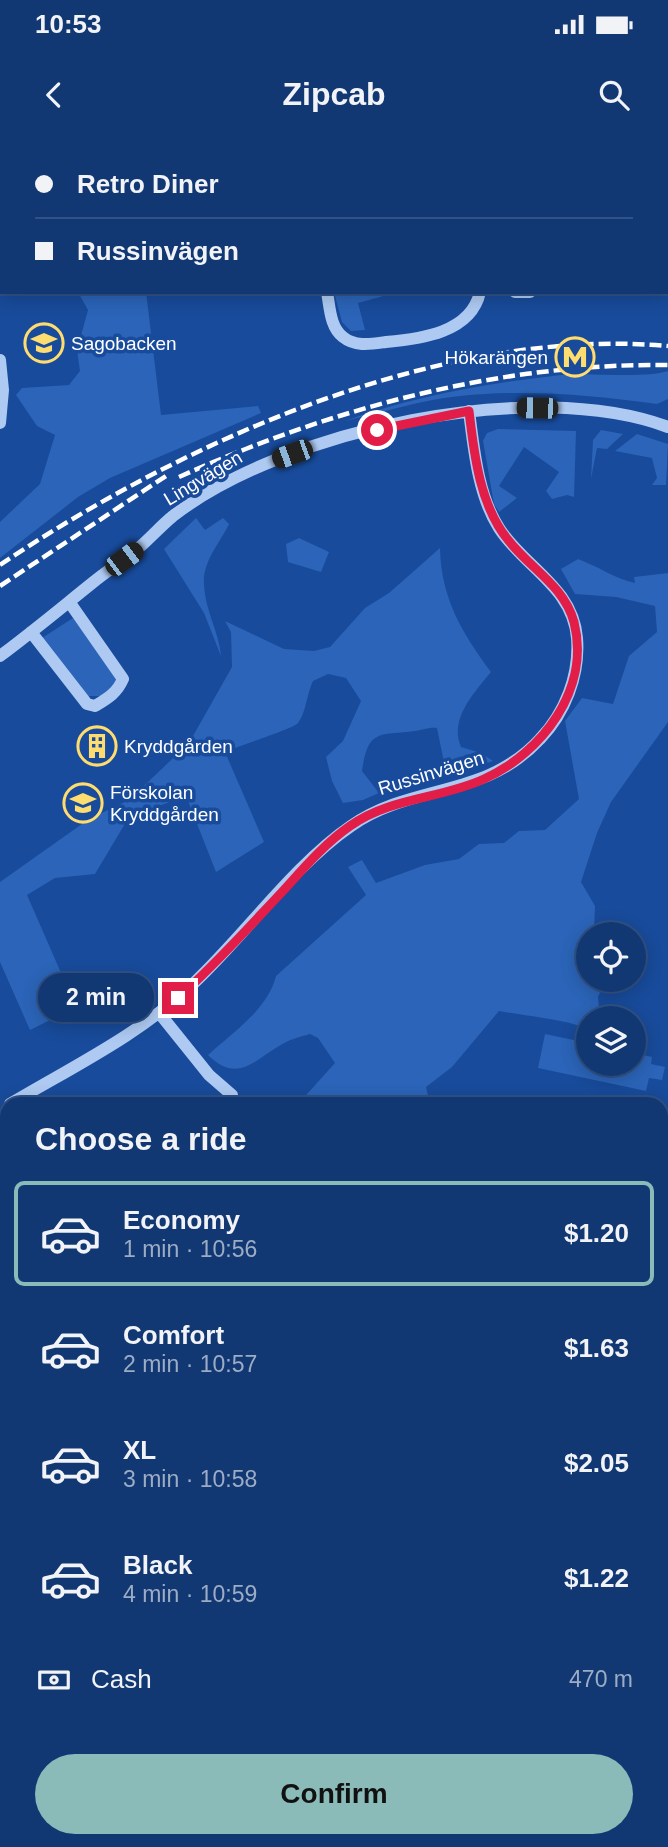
<!DOCTYPE html>
<meta charset="utf-8">
<style>
body{margin:0;font-family:Helvetica,sans-serif;background:#1b3f79;color:#f1f3f6;height:100vh;display:flex;flex-direction:column;font-size:26px;white-space:nowrap}
*{box-sizing:border-box;margin:0}
p{font-size:23px;color:#9cacc5}
.icon{flex:none;width:38px;height:38px;fill:none;stroke:currentColor;stroke-width:2;stroke-linecap:round;stroke-linejoin:round}
.map{position:relative;flex:1;overflow:hidden}
.side{position:absolute;left:0px;top:957px;width:668px;height:751px;display:flex;flex-direction:column;background:#123874;border-radius:21px 21px 0 0;box-shadow:0 4px 18px #0003,0 0 0 2px #315286}
.side>*{flex:none}
.top-card{position:absolute;left:0px;top:0px;width:668px;height:154px;box-shadow:0 4px 18px #0003,0 0 0 2px #315286;display:grid;align-content:center;height:154px;padding:0 35px;background:#123874}
.fabs{position:absolute;left:576px;top:782px;display:grid;gap:14px}
.fabs a{display:grid;place-items:center;width:70px;height:70px;border-radius:50%;background:#123874;box-shadow:0 4px 18px #0003,0 0 0 2px #315286;font-size:35px}
.end{position:absolute;width:32px;height:32px;margin:-16px;border:9px solid #e11d48;background:#fff;box-shadow:0 0 0 4px #fff}
.from{border-radius:50%}
.bubble{position:absolute;height:49px;border-radius:24px;background:#123874;box-shadow:0 4px 18px #0003,0 0 0 2px #315286;font-size:23px;font-weight:600;line-height:49px;text-align:center}
.car{position:absolute;width:21px;height:42px;margin:-21px -10px;border-radius:9px;box-shadow:0 0 5px 2px #0007;background:linear-gradient(#222 24%,#8ab4d8 0 40%,#222 0 76%,#8ab4d8 0 86%,#222 0)}
.top-card b{display:flex;align-items:center;gap:24px;height:66px;font-size:26px}
.top-card b+b{border-top:2px solid #315286}
.top-card i{width:18px;height:18px;background:#f1f3f6}
ul{padding:0;list-style:none}
li{display:flex;align-items:center;gap:21px;height:105px;margin:0 14px 10px;padding:0 21px;border:4px solid transparent;border-radius:10px}
li div{flex:1}
li b{display:block;font-size:26px}
li em{font-style:normal;font-weight:600}
li.current{border-color:#8bbbb9}
li>.icon{width:63px;height:63px;stroke-width:1.5}
h2{padding:0 35px;font-size:32px;line-height:84px}
.pay{display:flex;align-items:center;gap:18px;height:77px;padding:0 35px;font-size:26px}
.pay p{margin-inline-start:auto}
.action{display:flex;gap:14px;margin-top:auto;padding:14px 35px}
.action a{flex:1;height:80px;border-radius:42px;background:#8bbbb9;color:#111;font-size:28px;font-weight:600;line-height:80px;text-align:center}
.status{display:flex;justify-content:space-between;align-items:center;height:49px;padding:0 35px;background:#123874;direction:ltr}
.status svg{height:19px;fill:currentColor}
header{display:flex;justify-content:space-between;align-items:center;height:91px;padding:0 35px;background:#123874;font-size:32px;font-weight:600}
.map>svg:first-child{display:block}
.green{fill:#2b64b8}
.lines{fill:none;stroke-linecap:round;stroke-linejoin:round}
.minor{stroke:#aecaf2;stroke-width:12}
.rail{stroke:#fff;stroke-width:4.5;stroke-dasharray:12 5;stroke-linecap:butt}
.route{stroke:#e11d48;stroke-width:9}
.labels{text-anchor:middle;dominant-baseline:central;stroke-width:7;stroke-linejoin:round;paint-order:stroke}
.poi-label{font-size:19px;fill:#fff;stroke:#184b9b;text-anchor:start}
.street-label{font-size:19px;fill:#fff;stroke:#184b9b}
</style>
<div class="status"><b>10:53</b><svg viewBox="0 0 49 12"><path d="M0 12V9h3v3zM5 12V6h3v6zM10 12V3h3v9zM15 12V0h3v12zM26 1h20v11H26zM47 4h2v5h-2z"/></svg></div>
<header><svg class="icon" aria-label="back" viewBox="0 0 24 24"><path d="M15 5l-7 7 7 7"/></svg>Zipcab<svg class="icon" aria-label="search" viewBox="0 0 24 24"><circle cx="10" cy="10" r="6"/><path d="M15 15l6 6"/></svg></header>
<div class="map">
<svg width="668" height="1707" viewBox="0 0 668 1707">
<rect width="100%" height="100%" fill="#184b9b"/>
<path class="green" d="M 78,152 L 146,152 L 161,275 L 258,266 L 261,273 L 110,338 L 78,357 L 0,418 L 0,382 L 40,344 L 55,295 L 37,286 L 16,255 L 22,248 L 69,245 L 80,231 L 77,210 L 88,170 Z
M 334,152 L 398,152 L 358,163 L 365,190 L 351,191 L 342,182 Z
M 668,231 L 668,259 L 657,264 C 592,255 526,249 460,256 C 422,260 383,272 345,281 C 413,256 489,243 561,235 C 590,232 642,239 668,231 Z
M 498,289 L 576,291 L 574,357 L 567,355 L 552,359 L 546,351 L 559,332 L 524,307 L 499,346 L 517,358 L 499,372 L 494,364 L 483,301 L 487,293 Z
M 601,290 L 623,294 L 607,309 L 597,308 L 591,339 L 593,300 Z
M 637,294 L 668,304 L 666,345 L 652,345 L 657,338 L 652,318 L 615,311 Z
M 196,378 L 205,390 L 223,378 L 229,384 C 220,403 202,422 204,445 C 205,470 219,492 221,516 L 204,473 L 164,409 Z
M 299,398 L 329,412 L 321,432 L 288,422 L 286,404 Z
M 440,408 C 441,458 462,493 491,532 C 474,553 449,579 461,607 L 481,613 L 493,621 L 447,637 L 437,588 C 429,587 424,590 415,591 C 381,596 368,587 362,631 L 379,653 L 363,660 L 343,663 L 332,641 L 326,617 L 343,601 L 361,561 L 346,538 L 328,534 L 313,541 C 307,553 306,573 298,583 C 295,588 236,607 225,612 L 264,702 L 216,732 L 186,656 L 129,677 L 95,734 L 55,738 L 27,755 L 76,867 L 30,890 L 0,822 L 0,742 L 89,679 L 129,660 L 189,603 L 232,527 L 231,492 L 225,481 L 284,509 L 314,511 L 330,507 L 365,468 L 389,453 Z
M 578,419 C 598,426 615,439 635,443 L 634,437 L 668,433 L 668,582 L 611,662 L 597,693 L 581,742 L 595,766 L 594,794 L 588,794 L 588,840 L 611,840 L 604,843 L 598,857 L 600,878 L 588,878 L 588,889 C 565,879 525,876 499,871 L 452,927 L 426,947 L 430,964 L 298,964 L 335,923 L 318,898 L 310,894 C 299,897 288,900 279,906 C 253,922 236,943 208,915 C 232,893 268,869 276,836 L 366,755 L 348,727 L 362,720 L 376,743 L 425,725 L 459,719 L 479,704 L 504,703 L 519,691 L 545,690 L 579,659 L 565,581 L 582,558 L 613,564 L 629,516 L 657,492 L 655,466 L 616,457 L 575,454 L 561,429 Z
M 73,478 L 117,535 L 116,544 L 101,556 L 84,556 L 42,498 Z
M 545,894 L 588,903 L 588,924 L 634,924 L 634,913 L 652,917 L 651,924 L 665,927 L 662,940 L 649,938 L 646,951 L 538,928 Z
M 7,1050 L 7,1333 L 0,1336 L 0,1053 Z
M 7,1335 L 7,1385 L 0,1386 L 0,1339 Z
M 44,1701 L 148,1701 L 146,1707 L 41,1707 Z"/>
<g class="lines">
<path class="minor" d="M 304,0 L 304,2
M 38,2 L 43,0
M 0,17 L 1,11
M 327,152 C 330,168 330,187 343,197 C 355,207 371,204 386,202 C 420,199 471,193 480,152
M 515,152 L 530,152
M 0,220 L 3,250 L 0,283
M 31,492 L 87,564 L 95,566 C 108,558 117,553 123,539 L 70,463
M 0,516 C 31,493 61,468 91,444 C 108,430 126,419 142,405 C 152,396 162,385 173,376 C 286,289 533,237 668,287
M 160,874 L 209,935 L 232,955
M 10,964 C 74,926 139,895 194,843 C 245,795 294,725 351,686 C 412,643 485,659 540,599 C 565,573 580,535 577,498 C 573,447 524,427 499,388 C 478,355 474,310 469,271
M 662,1024 L 668,1025
M 662,1189 L 668,1189
M 662,1386 L 668,1387
M 0,1527 L 7,1527
M 662,1572 L 668,1544
M 662,1678 L 668,1680
M 203,1707 L 205,1701
M 629,1707 L 630,1701"/>
<path class="rail" d="M 179,337 C 333,268 499,223 668,225
M 0,425 C 184,301 441,186 668,206
M 0,446 L 169,334"/>
</g>
<g class="lines">
<path class="route" d="M 178,858 C 215,825 248,788 282,752 C 303,729 324,704 350,686 C 391,657 441,659 484,639 C 542,613 591,549 574,482 C 564,446 531,429 509,401 C 480,367 474,314 469,271 L 377,290"/>
</g>
<defs>
<g id="school-ring" transform="scale(2.0125)"><circle r="9.5" fill="#184b9b" stroke="#ffdc6f" stroke-width="1.5"/><path d="M0-5L7-2L0 1L-7-2ZM-4 1L0 2.5L4 1V4Q0 6-4 4Z" fill="#ffdc6f"/></g>
<g id="metro-ring" transform="scale(2.0125)"><circle r="9.5" fill="#184b9b" stroke="#ffdc6f" stroke-width="1.5"/><path d="M-5.5 5V-5H-3L0 0L3-5H5.5V5H3V-.5L0 4L-3-.5V5Z" fill="#ffdc6f"/></g>
<g id="building-ring" transform="scale(2.0125)"><circle r="9.5" fill="#184b9b" stroke="#ffdc6f" stroke-width="1.5"/><path d="M-4-6H4V6H1V3H-1V6H-4ZM-2.5-4.3h1.7v1.8h-1.7ZM.8-4.3h1.7v1.8H.8ZM-2.5-1h1.7V.8h-1.7ZM.8-1h1.7V.8H.8Z" fill="#ffdc6f"/></g>
</defs>
<g fill-rule="evenodd">
<use href="#school-ring" x="44" y="203"/>
<use href="#metro-ring" x="575" y="217"/>
<use href="#building-ring" x="97" y="606"/>
<use href="#school-ring" x="83" y="663"/>
</g>
<g class="labels">
<g class="poi-label">
<text x="71" y="203">Sagobacken</text>
<text x="548" y="217" text-anchor="end">Hökarängen</text>
<text x="124" y="606">Kryddgården</text>
<text x="110" y="652">Förskolan<tspan x="110" dy="22">Kryddgården</tspan></text>
</g>
<g class="street-label">
<text transform="translate(203 338) rotate(-31)">Lingvägen</text>
<text transform="translate(431 633) rotate(-17)">Russinvägen</text>
</g>
</g>
</svg>
<div class="fabs">
<a><svg class="icon" aria-label="locate" viewBox="0 0 24 24"><circle cx="12" cy="12" r="6"/><path d="M12 2v4M12 18v4M2 12h4M18 12h4"/></svg></a>
<a><svg class="icon" aria-label="layers" viewBox="0 0 24 24"><path d="M12 4l9 5-9 5-9-5zM3 14l9 5 9-5"/></svg></a>
</div>
<i class="end from" style="left:377px;top:290px"></i>
<i class="end" style="left:178px;top:858px"></i>
<div class="bubble" style="left:38px;top:833px;width:116px">2 min</div>
<i class="car" style="left:537px;top:268px;rotate:271deg"></i>
<i class="car" style="left:292px;top:314px;rotate:250deg"></i>
<i class="car" style="left:124px;top:419px;rotate:53deg"></i>
<div class="top-card">
<b><i class="from"></i>Retro Diner</b>
<b><i></i>Russinvägen</b>
</div>
<section class="side">
<h2>Choose a ride</h2>
<ul>
<li class="current"><svg class="icon" aria-label="car" viewBox="0 0 24 24"><path d="M5 17H2v-5l4-1 3-4h7l3 4 3 1v5h-3M9 17h6M6 11h13"/><circle cx="7" cy="17" r="2"/><circle cx="17" cy="17" r="2"/></svg><div><b>Economy</b><p>1 min · 10:56</p></div><em>$1.20</em></li>
<li><svg class="icon" aria-label="car" viewBox="0 0 24 24"><path d="M5 17H2v-5l4-1 3-4h7l3 4 3 1v5h-3M9 17h6M6 11h13"/><circle cx="7" cy="17" r="2"/><circle cx="17" cy="17" r="2"/></svg><div><b>Comfort</b><p>2 min · 10:57</p></div><em>$1.63</em></li>
<li><svg class="icon" aria-label="car" viewBox="0 0 24 24"><path d="M5 17H2v-5l4-1 3-4h7l3 4 3 1v5h-3M9 17h6M6 11h13"/><circle cx="7" cy="17" r="2"/><circle cx="17" cy="17" r="2"/></svg><div><b>XL</b><p>3 min · 10:58</p></div><em>$2.05</em></li>
<li><svg class="icon" aria-label="car" viewBox="0 0 24 24"><path d="M5 17H2v-5l4-1 3-4h7l3 4 3 1v5h-3M9 17h6M6 11h13"/><circle cx="7" cy="17" r="2"/><circle cx="17" cy="17" r="2"/></svg><div><b>Black</b><p>4 min · 10:59</p></div><em>$1.22</em></li>
</ul>
<div class="pay"><svg class="icon" aria-label="cash" viewBox="0 0 24 24"><path d="M3 7h18v10H3z"/><circle cx="12" cy="12" r="2"/></svg>Cash<p>470 m</p></div>
<div class="action"><a>Confirm</a></div>
</section>
</div>
